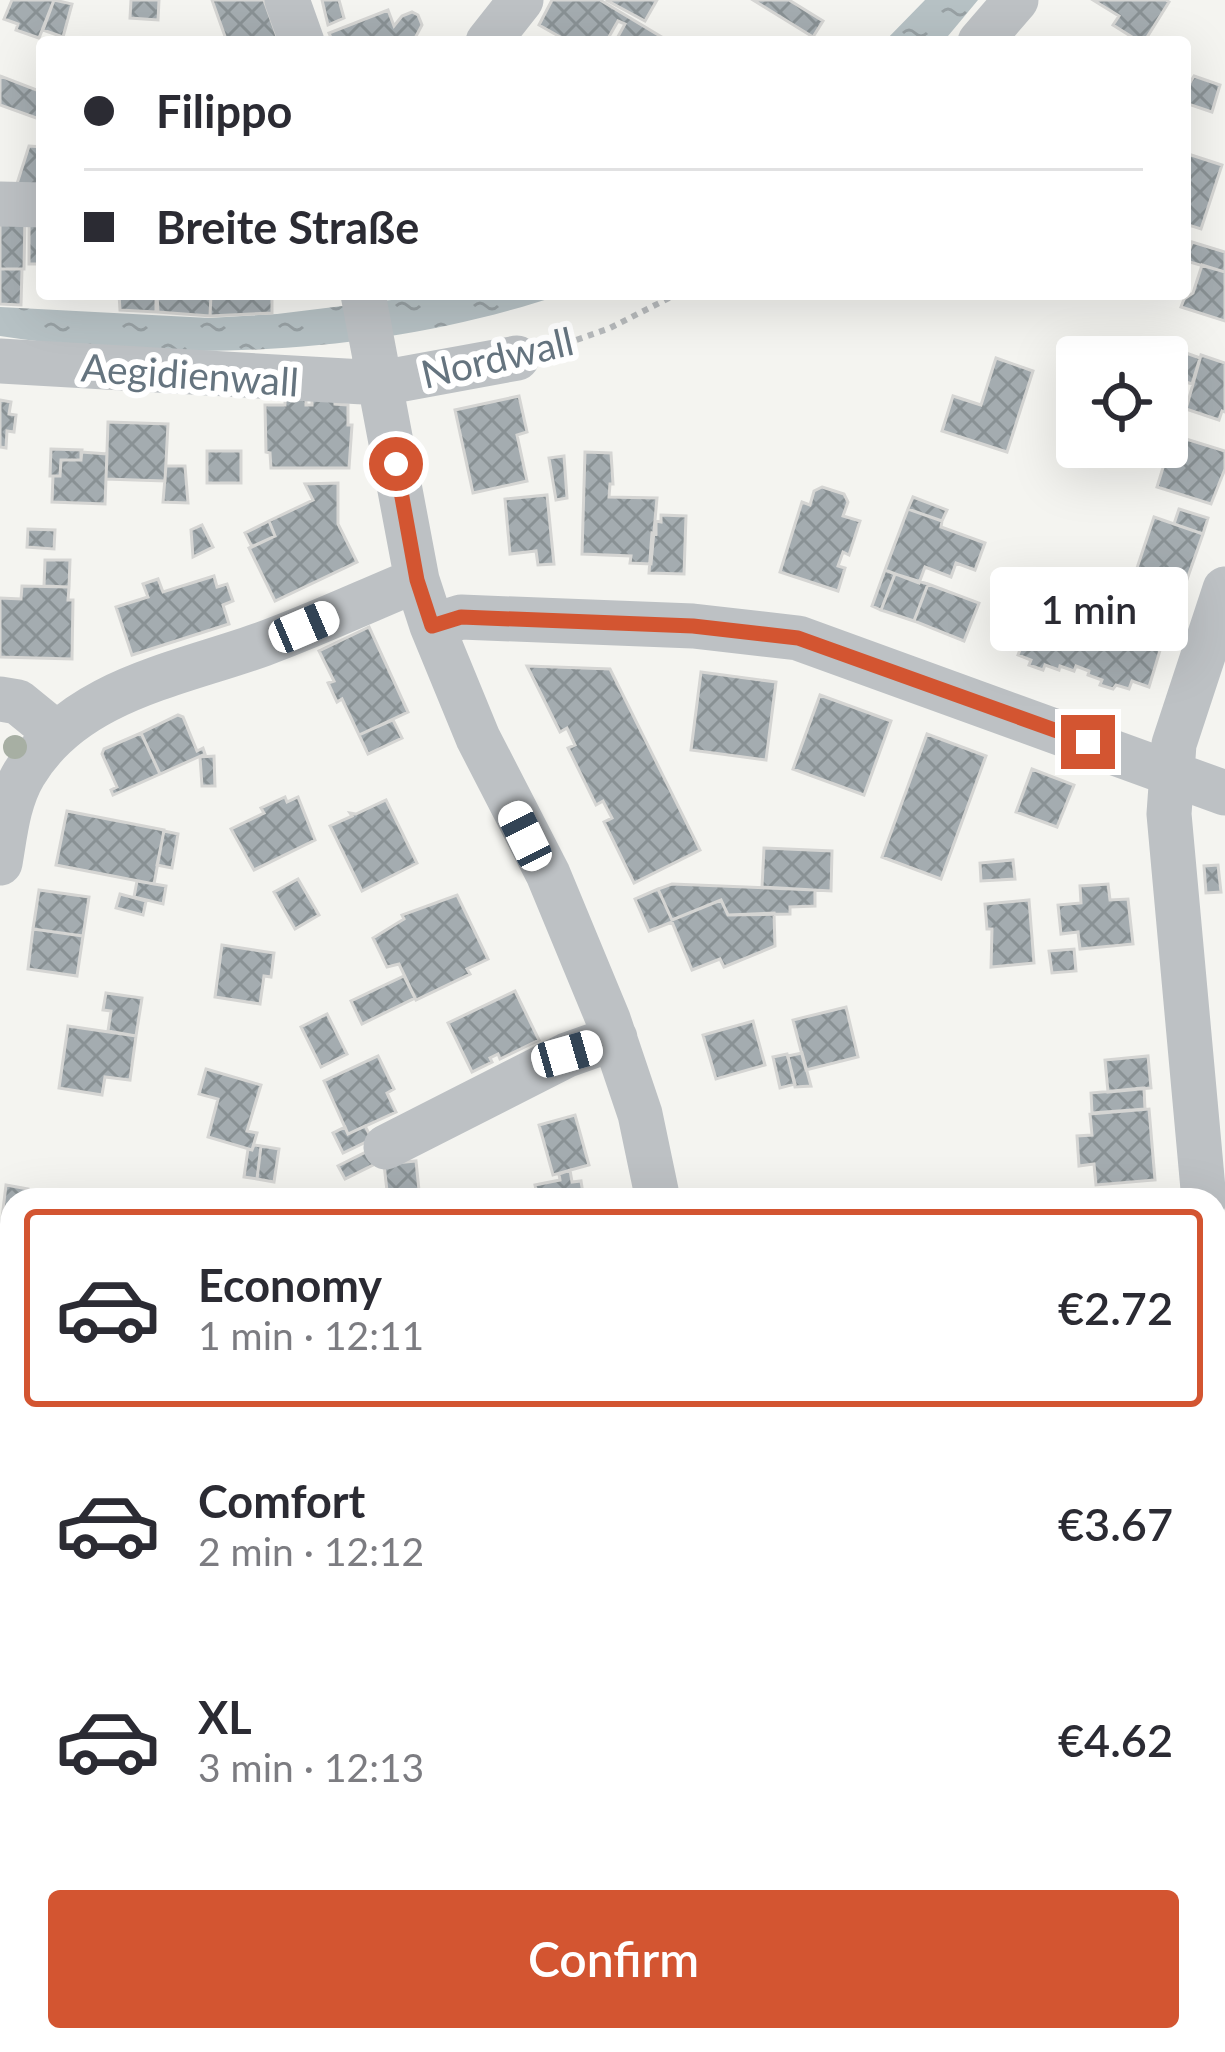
<!DOCTYPE html>
<meta charset="utf-8">
<style>
body{margin:0;font-family:Lato,sans-serif;background:#f2f2f3;color:#2b2b33;height:100vh;display:flex;flex-direction:column;font-size:45px;white-space:nowrap}
*{box-sizing:border-box;margin:0}
p{font-size:39px;color:#7c7c81}
.icon{flex:none;width:66px;height:66px;fill:none;stroke:currentColor;stroke-width:2;stroke-linecap:round;stroke-linejoin:round}
.map{position:relative;flex:1;overflow:hidden}
.sheet{position:absolute;left:0px;top:1188px;width:1227px;height:864px;display:flex;flex-direction:column;background:#fff;border-radius:36px 36px 0 0;box-shadow:0 12px 48px #0002}
.sheet>*{flex:none}
.guide{position:absolute;left:36px;top:36px;width:1155px;height:264px;border-radius:12px;box-shadow:0 12px 48px #0002;display:grid;align-content:center;height:264px;padding:0 48px;background:#fff}
.tools{position:absolute;left:1056px;top:336px;display:grid;gap:24px}
.tools a{display:grid;place-items:center;width:132px;height:132px;border-radius:12px;background:#fff;box-shadow:0 12px 48px #0002;font-size:60px}
.end{position:absolute;width:54px;height:54px;margin:-27px;border:15px solid #d35531;background:#fff;box-shadow:0 0 0 6px #fff}
.from{border-radius:50%}
.bubble{position:absolute;height:84px;border-radius:12px;background:#fff;box-shadow:0 12px 48px #0002;font-size:39px;font-weight:600;line-height:84px;text-align:center}
.car{position:absolute;width:36px;height:72px;margin:-36px -18px;border-radius:15px;box-shadow:0 0 9px 3px #0007;background:linear-gradient(#fff 24%,#345 0 40%,#fff 0 76%,#345 0 86%,#fff 0)}
.guide b{display:flex;align-items:center;gap:42px;height:114px;font-size:45px}
.guide b+b{border-top:3px solid #e1e1e2}
.guide i{width:30px;height:30px;background:#2b2b33}
ul{padding:21px 0 0;list-style:none}
li{display:flex;align-items:center;gap:36px;height:198px;margin:0 24px 18px;padding:0 24px;border:6px solid transparent;border-radius:12px}
li div{flex:1}
li b{display:block;font-size:45px}
li em{font-style:normal;font-weight:600}
li.selected{border-color:#d35531}
li>.icon{width:108px;height:108px;stroke-width:1.5}
.cta{display:flex;gap:24px;margin-top:auto;padding:24px 48px}
.cta a{flex:1;height:138px;border-radius:12px;background:#d35531;color:#fff;font-size:48px;font-weight:600;line-height:138px;text-align:center}
.map>svg:first-child{display:block}
.built{fill:#e4e5e4}
.water{fill:url(#water-ripples)}
.building{fill:url(#building-cross-hatch);stroke:#d5d5d3;stroke-width:3}
.lines{fill:none;stroke-linecap:round;stroke-linejoin:round}
.path{stroke:#b7babc;stroke-width:6;stroke-dasharray:6 6;stroke-linecap:butt}
.minor{stroke:#bdc1c4;stroke-width:45}
.tree{fill:#a7afa3}
.route{stroke:#d35531;stroke-width:15}
.labels{text-anchor:middle;dominant-baseline:central;stroke-width:12;stroke-linejoin:round;paint-order:stroke}
.street-label{font-size:39px;fill:#65747f;stroke:#fff}
</style>
<div class="map">
<svg width="1225" height="2052" viewBox="0 0 1225 2052">
<defs>
<pattern id="water-ripples" width="26" height="14" patternUnits="userSpaceOnUse" patternTransform="scale(3)"><rect width="26" height="14" fill="#b6c1c4"/><path d="M2 4q2-2 4 0t4 0M15 11q2-2 4 0t4 0" fill="none" stroke="#98a1a4"/></pattern>
<pattern id="building-cross-hatch" width="8" height="8" patternUnits="userSpaceOnUse" patternTransform="scale(3)"><rect width="8" height="8" fill="#a4acb0"/><path d="M0 0l8 8M0 8l8-8" fill="none" stroke="#899194"/></pattern>
</defs>
<rect width="100%" height="100%" fill="#f4f4f0"/>
<path class="built" d="M 337,2040 L 640,2040 L 640,2046 L 336,2047 Z"/>
<path class="water" d="M 925,0 L 978,0 L 943,42 L 884,42 Z
M 440,294 L 563,294 C 386,354 185,364 0,336 L 0,307 L 209,318 L 277,314 Z"/>
<path class="building" d="M 12,0 L 54,0 L 39,38 L 16,30 L 18,24 L 4,19 Z
M 54,0 L 72,4 L 63,37 L 43,30 Z
M 131,0 L 159,0 L 158,20 L 130,18 Z
M 212,0 L 264,0 L 279,42 L 227,42 Z
M 322,0 L 339,0 L 344,18 L 328,25 Z
M 552,0 L 600,0 L 670,42 L 615,42 L 625,24 L 618,21 L 606,42 L 569,42 L 539,25 Z
M 606,0 L 657,0 L 645,21 Z
M 753,0 L 789,0 L 823,21 L 813,37 Z
M 1093,0 L 1166,0 L 1169,2 L 1144,42 L 1140,42 L 1113,25 L 1119,16 Z
M 388,10 L 394,26 L 402,16 L 412,12 L 418,15 L 422,25 L 413,42 L 333,42 L 329,33 Z
M 0,76 L 42,92 L 42,120 L 0,105 Z
M 1194,76 L 1220,85 L 1212,112 L 1185,103 L 1185,91 Z
M 29,146 L 42,147 L 42,192 L 15,190 Z
M 1185,153 L 1222,165 L 1201,229 L 1185,224 Z
M 0,217 L 25,217 L 24,269 L 0,269 Z
M 29,217 L 42,218 L 42,264 L 29,264 Z
M 1192,242 L 1225,252 L 1225,272 L 1186,261 Z
M 1202,265 L 1225,272 L 1225,321 L 1181,307 L 1184,299 L 1193,293 Z
M 0,269 L 22,269 L 21,305 L 0,304 Z
M 119,294 L 156,294 L 156,312 L 120,310 Z
M 157,294 L 211,294 L 210,316 L 158,312 Z
M 211,294 L 272,294 L 272,313 L 210,316 Z
M 1186,353 L 1200,358 L 1192,384 L 1177,379 Z
M 1201,355 L 1225,363 L 1225,412 L 1222,411 L 1219,420 L 1186,409 Z
M 996,358 L 1033,371 L 1007,452 L 942,431 L 953,396 L 981,405 Z
M 519,396 L 527,432 L 517,435 L 527,481 L 473,493 L 455,410 Z
M 285,398 L 306,398 L 306,405 L 312,405 L 312,398 L 335,398 L 335,404 L 348,405 L 348,425 L 352,425 L 349,468 L 271,468 L 270,453 L 266,452 L 265,405 L 285,405 Z
M 0,400 L 11,402 L 9,414 L 16,415 L 14,432 L 7,431 L 6,448 L 0,447 Z
M 108,422 L 168,424 L 165,481 L 106,479 Z
M 1173,435 L 1225,451 L 1225,469 L 1211,504 L 1157,487 Z
M 51,449 L 82,450 L 81,460 L 61,460 L 60,476 L 50,476 Z
M 207,451 L 241,451 L 241,483 L 207,483 Z
M 81,452 L 107,454 L 105,504 L 52,502 L 53,476 L 60,476 L 61,460 L 81,460 Z
M 585,452 L 611,453 L 613,484 L 610,484 L 609,497 L 657,498 L 651,564 L 630,563 L 631,556 L 582,554 Z
M 564,456 L 567,498 L 556,500 L 549,458 Z
M 166,466 L 185,466 L 188,503 L 163,502 Z
M 338,483 L 338,524 L 357,562 L 275,601 L 249,548 L 275,536 L 269,521 L 313,500 L 305,484 Z
M 822,487 L 844,494 L 848,502 L 843,516 L 860,521 L 849,555 L 843,552 L 838,566 L 845,568 L 838,591 L 780,572 L 802,502 L 810,505 L 814,491 Z
M 547,495 L 554,564 L 538,565 L 536,551 L 510,554 L 505,499 Z
M 913,497 L 947,510 L 942,521 L 908,509 Z
M 908,509 L 942,521 L 941,527 L 985,543 L 975,570 L 956,563 L 951,577 L 925,567 L 919,583 L 885,570 Z
M 1179,509 L 1208,518 L 1203,534 L 1174,524 Z
M 661,515 L 686,516 L 684,574 L 649,573 L 652,533 L 656,534 L 656,521 L 661,522 Z
M 1154,517 L 1203,534 L 1185,585 L 1137,568 Z
M 269,521 L 275,536 L 252,547 L 245,533 Z
M 202,525 L 213,547 L 193,557 L 191,530 Z
M 28,529 L 55,530 L 54,549 L 27,547 Z
M 45,560 L 70,560 L 69,587 L 44,586 Z
M 885,570 L 895,574 L 881,610 L 872,606 Z
M 895,574 L 928,584 L 914,621 L 881,610 Z
M 214,576 L 217,587 L 227,584 L 233,601 L 223,605 L 229,624 L 132,655 L 116,607 L 148,597 L 143,584 L 158,579 L 163,592 Z
M 928,584 L 979,603 L 964,641 L 914,621 Z
M 22,586 L 69,587 L 68,600 L 73,600 L 72,659 L 0,657 L 0,598 L 21,599 Z
M 1024,592 L 1074,604 L 1074,610 L 1091,616 L 1097,607 L 1098,613 L 1115,619 L 1117,614 L 1145,624 L 1144,630 L 1164,637 L 1149,687 L 1132,681 L 1129,689 L 1116,685 L 1113,689 L 1100,685 L 1102,680 L 1088,675 L 1089,671 L 1076,666 L 1074,671 L 1060,666 L 1059,670 L 1045,665 L 1043,670 L 1029,665 L 1031,660 L 1018,655 L 1021,647 L 1004,640 Z
M 369,627 L 408,712 L 359,735 L 342,699 L 337,702 L 328,683 L 334,681 L 319,651 Z
M 527,666 L 610,669 L 700,850 L 634,883 L 604,822 L 612,818 L 603,801 L 596,805 L 568,748 L 575,745 L 567,728 L 560,732 Z
M 701,672 L 776,682 L 766,760 L 691,750 Z
M 820,695 L 891,721 L 864,795 L 793,769 Z
M 178,715 L 183,717 L 197,751 L 203,748 L 205,754 L 160,774 L 141,733 Z
M 393,720 L 402,738 L 368,754 L 359,735 Z
M 141,733 L 160,774 L 113,795 L 111,790 L 117,787 L 102,754 L 104,749 Z
M 927,734 L 986,756 L 941,879 L 882,857 Z
M 214,756 L 215,786 L 202,786 L 200,757 Z
M 1032,769 L 1074,785 L 1057,827 L 1016,812 Z
M 285,797 L 287,802 L 298,797 L 315,840 L 254,870 L 231,829 L 264,813 L 261,808 Z
M 386,800 L 417,863 L 362,891 L 330,826 L 352,816 L 350,813 L 356,814 Z
M 67,811 L 164,830 L 154,884 L 56,865 Z
M 164,831 L 178,834 L 172,868 L 157,865 Z
M 764,848 L 832,851 L 831,891 L 762,887 Z
M 1013,860 L 1015,879 L 981,881 L 980,863 Z
M 1218,865 L 1221,892 L 1206,893 L 1204,866 Z
M 298,879 L 319,915 L 295,929 L 274,892 Z
M 137,881 L 166,886 L 163,904 L 134,897 Z
M 672,884 L 815,890 L 815,906 L 790,907 L 790,914 L 728,915 L 721,900 L 672,920 L 658,889 Z
M 1108,884 L 1110,900 L 1128,899 L 1133,944 L 1080,949 L 1078,932 L 1061,934 L 1058,905 L 1081,903 L 1080,886 Z
M 658,889 L 672,920 L 721,900 L 728,915 L 774,913 L 775,946 L 724,967 L 720,959 L 692,970 L 672,922 L 649,931 L 635,899 Z
M 39,890 L 89,897 L 83,936 L 33,929 Z
M 120,894 L 146,901 L 143,915 L 116,908 Z
M 457,895 L 488,959 L 467,969 L 470,974 L 416,1000 L 399,964 L 387,967 L 373,938 L 404,919 L 402,915 Z
M 1029,900 L 1034,963 L 991,967 L 992,929 L 987,929 L 985,904 Z
M 33,929 L 83,936 L 77,976 L 28,969 Z
M 222,945 L 274,953 L 271,977 L 264,976 L 260,1004 L 215,997 Z
M 1074,949 L 1076,971 L 1052,973 L 1049,951 Z
M 404,976 L 415,998 L 362,1024 L 351,1001 Z
M 515,991 L 539,1040 L 500,1059 L 498,1054 L 490,1058 L 492,1062 L 472,1072 L 448,1023 Z
M 106,993 L 142,998 L 136,1036 L 108,1031 L 111,1011 L 103,1010 Z
M 846,1007 L 858,1057 L 806,1070 L 793,1020 Z
M 327,1014 L 347,1054 L 321,1067 L 301,1027 Z
M 753,1021 L 765,1065 L 716,1079 L 703,1035 Z
M 68,1026 L 136,1036 L 130,1080 L 105,1077 L 102,1095 L 59,1088 Z
M 802,1053 L 811,1086 L 795,1087 L 788,1056 Z
M 787,1054 L 795,1084 L 780,1088 L 773,1057 Z
M 378,1056 L 394,1089 L 387,1093 L 396,1112 L 348,1134 L 324,1081 Z
M 1148,1056 L 1151,1088 L 1108,1092 L 1105,1060 Z
M 206,1069 L 261,1085 L 247,1131 L 257,1133 L 252,1150 L 208,1137 L 218,1099 L 199,1094 Z
M 1144,1088 L 1145,1109 L 1092,1113 L 1091,1093 Z
M 1149,1109 L 1155,1180 L 1096,1185 L 1094,1164 L 1079,1166 L 1077,1136 L 1092,1135 L 1090,1114 Z
M 575,1115 L 589,1165 L 553,1175 L 539,1125 Z
M 365,1126 L 372,1139 L 343,1153 L 333,1133 L 345,1127 L 348,1134 Z
M 254,1145 L 261,1146 L 257,1179 L 244,1177 L 248,1149 L 252,1150 Z
M 261,1146 L 279,1149 L 274,1182 L 257,1179 Z
M 370,1150 L 377,1163 L 345,1179 L 338,1166 Z
M 416,1161 L 420,1200 L 388,1200 L 384,1164 Z
M 570,1170 L 572,1182 L 581,1181 L 584,1200 L 538,1200 L 535,1185 L 560,1180 L 559,1174 Z
M 6,1185 L 28,1189 L 27,1195 L 41,1197 L 43,1191 L 72,1195 L 71,1200 L 12,1200 L 12,1237 L 0,1235 Z
M 8,1336 L 12,1336 L 12,1417 L 0,1415 L 0,1340 Z
M 0,1415 L 12,1417 L 12,1456 L 0,1454 Z
M 0,1469 L 12,1471 L 8,1526 L 0,1525 Z
M 0,1555 L 12,1557 L 12,1607 L 2,1606 L 5,1594 L 0,1594 Z
M 0,1654 L 12,1656 L 12,1689 L 0,1688 Z
M 0,1983 L 12,1983 L 12,2023 L 0,2022 Z
M 149,2040 L 212,2040 L 212,2046 L 149,2045 Z"/>
<g class="lines">
<path class="path" d="M 554,348 L 610,328 L 677,294"/>
<path class="minor" d="M 287,0 L 302,42
M 488,42 L 521,0
M 980,42 L 1016,0
M 0,204 L 42,205
M 363,294 L 417,580 L 432,626 L 478,738 L 548,874 L 608,1019 L 640,1114 L 658,1200
M 0,361 L 381,383 L 517,358
M 432,626 L 461,617 L 693,626 L 798,638 L 1225,793
M 0,699 L 18,702 L 56,733
M 0,863 C 5,834 8,801 24,774 C 74,690 177,675 263,644 C 315,625 366,601 417,580
M 386,1147 L 567,1055 L 615,1038
M 1204,1200 L 1169,814 L 1174,744 L 1225,589
M 1215,1318 L 1225,1434
M 0,1755 L 12,1755
M 0,1970 L 12,1970
M 672,2052 L 672,2040"/>
</g>
<circle class="tree" cx="15" cy="747" r="12"/>
<g class="lines">
<path class="route" d="M 396,464 L 417,580 L 432,626 L 461,617 L 693,626 L 798,638 L 1088,742"/>
</g>
<g class="labels">
<g class="street-label">
<text transform="translate(497 357) rotate(-13)">Nordwall</text>
<text transform="translate(190 374) rotate(4)">Aegidienwall</text>
</g>
</g>
</svg>
<div class="tools">
<a><svg class="icon" aria-label="locate" viewBox="0 0 24 24"><circle cx="12" cy="12" r="6"/><path d="M12 2v4M12 18v4M2 12h4M18 12h4"/></svg></a>
</div>
<i class="end from" style="left:396px;top:464px"></i>
<i class="end" style="left:1088px;top:742px"></i>
<div class="bubble" style="left:990px;top:567px;width:198px">1 min</div>
<i class="car" style="left:304px;top:627px;rotate:67deg"></i>
<i class="car" style="left:525px;top:836px;rotate:334deg"></i>
<i class="car" style="left:567px;top:1054px;rotate:74deg"></i>
<div class="guide">
<b><i class="from"></i>Filippo</b>
<b><i></i>Breite Straße</b>
</div>
<section class="sheet">
<ul>
<li class="selected"><svg class="icon" aria-label="car" viewBox="0 0 24 24"><path d="M5 17H2v-5l4-1 3-4h7l3 4 3 1v5h-3M9 17h6M6 11h13"/><circle cx="7" cy="17" r="2"/><circle cx="17" cy="17" r="2"/></svg><div><b>Economy</b><p>1 min · 12:11</p></div><em>€2.72</em></li>
<li><svg class="icon" aria-label="car" viewBox="0 0 24 24"><path d="M5 17H2v-5l4-1 3-4h7l3 4 3 1v5h-3M9 17h6M6 11h13"/><circle cx="7" cy="17" r="2"/><circle cx="17" cy="17" r="2"/></svg><div><b>Comfort</b><p>2 min · 12:12</p></div><em>€3.67</em></li>
<li><svg class="icon" aria-label="car" viewBox="0 0 24 24"><path d="M5 17H2v-5l4-1 3-4h7l3 4 3 1v5h-3M9 17h6M6 11h13"/><circle cx="7" cy="17" r="2"/><circle cx="17" cy="17" r="2"/></svg><div><b>XL</b><p>3 min · 12:13</p></div><em>€4.62</em></li>
</ul>
<div class="cta"><a>Confirm</a></div>
</section>
</div>
